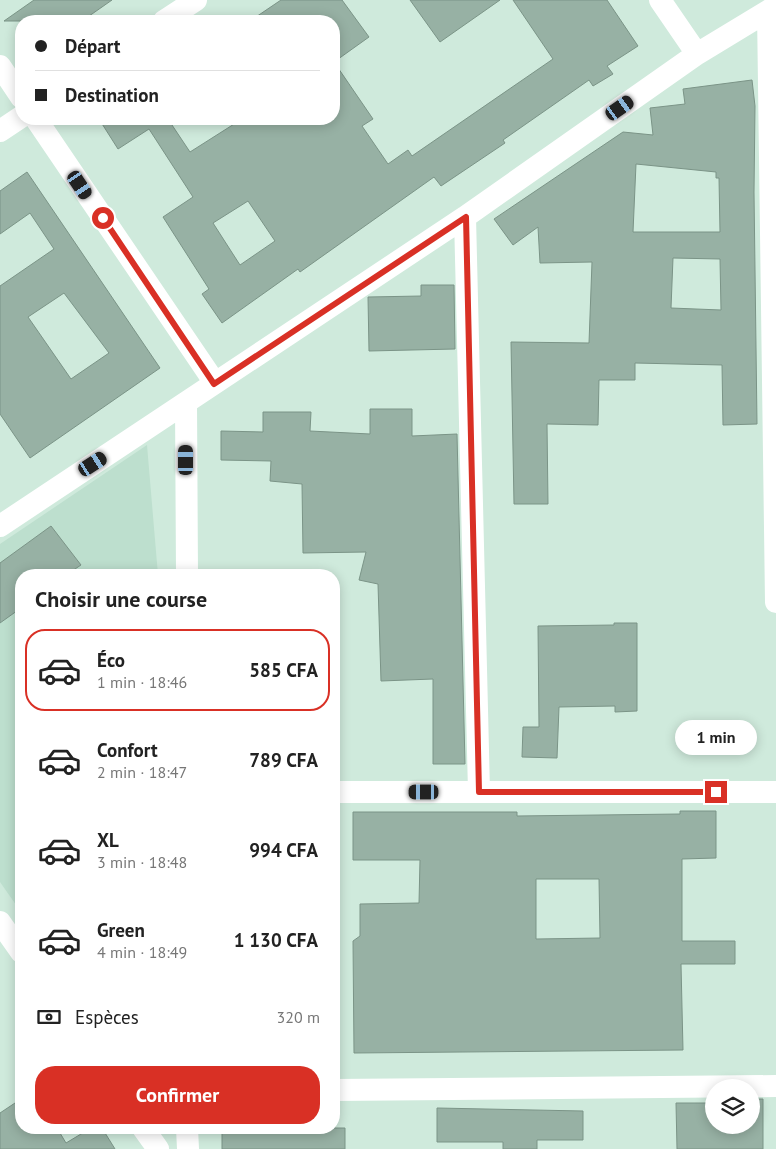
<!DOCTYPE html>
<html lang="fr">
<meta charset="utf-8">
<style>
body{margin:0;font-family:"PT Sans",sans-serif;background:#f6f6f6;color:#222;height:100vh;display:flex;flex-direction:column;font-size:19px;white-space:nowrap}
*{box-sizing:border-box;margin:0}
p{font-size:16px;color:#767676}
.icon{flex:none;width:28px;height:28px;fill:none;stroke:currentColor;stroke-width:2;stroke-linecap:round;stroke-linejoin:round}
.map{position:relative;flex:1;overflow:hidden}
.panel{position:absolute;left:15px;top:569px;width:325px;height:565px;display:flex;flex-direction:column;background:#fff;border-radius:20px;box-shadow:0 2px 12px #0003}
.panel>*{flex:none}
.guide{position:absolute;left:15px;top:15px;width:325px;height:110px;border-radius:20px;box-shadow:0 2px 12px #0003;display:grid;align-content:center;height:110px;padding:0 20px;background:#fff}
.fabs{position:absolute;left:705px;top:1079px;display:grid;gap:10px}
.fabs a{display:grid;place-items:center;width:55px;height:55px;border-radius:50%;background:#fff;box-shadow:0 2px 12px #0003;font-size:25px}
.end{position:absolute;width:22px;height:22px;margin:-11px;border:6px solid #d93025;background:#fff;box-shadow:0 0 0 2px #fff}
.from{border-radius:50%}
.bubble{position:absolute;height:35px;border-radius:18px;background:#fff;box-shadow:0 2px 12px #0003;font-size:16px;font-weight:700;line-height:35px;text-align:center}
.car{position:absolute;width:15px;height:30px;margin:-15px -8px;border-radius:6px;box-shadow:0 0 4px 1px #0007;background:linear-gradient(#222 24%,#8ab4d8 0 40%,#222 0 76%,#8ab4d8 0 86%,#222 0)}
.guide b{display:flex;align-items:center;gap:18px;height:48px;font-size:19px}
.guide b+b{border-top:1px solid #e0e0e0}
.guide i{width:12px;height:12px;background:#222}
ul{padding:0;list-style:none}
li{display:flex;align-items:center;gap:15px;height:82px;margin:0 10px 8px;padding:0 10px;border:2px solid transparent;border-radius:20px}
li div{flex:1}
li b{display:block;font-size:19px}
li em{font-style:normal;font-weight:700}
li.active{border-color:#d93025}
li>.icon{width:45px;height:45px;stroke-width:1.5}
h2{padding:0 20px;font-size:22px;line-height:60px}
.pay{display:flex;align-items:center;gap:12px;height:55px;padding:0 20px;font-size:19px}
.pay p{margin-inline-start:auto}
.button{display:flex;gap:10px;margin-top:auto;padding:10px 20px}
.button a{flex:1;height:58px;border-radius:20px;background:#d93025;color:#fff;font-size:20px;font-weight:700;line-height:58px;text-align:center}
.map>svg:first-child{display:block}
.built{fill:#bddfce}
.building{fill:#97b1a4;stroke:#7b9487;fill-rule:evenodd}
.lines{fill:none;stroke-linecap:round;stroke-linejoin:round}
.minor{stroke:#fff;stroke-width:22}
.route{stroke:#d93025;stroke-width:6}
</style>
<div class="map">
<svg width="776" height="1149" viewBox="0 0 776 1149">
<rect width="100%" height="100%" fill="#cfeadc"/>
<path class="built" d="M 147,445 L 158,575 L 21,575 L 21,912 L 0,882 L 0,544 Z"/>
<path class="building" d="M 34,0 L 112,0 L 82,21 L 4,21 Z
M 281,0 L 342,0 L 369,37 L 334,62 L 373,119 L 362,126 L 388,164 L 408,150 L 412,156 L 553,59 L 513,0 L 607,0 L 638,46 L 607,66 L 613,74 L 593,86 L 589,80 L 503,140 L 505,143 L 441,186 L 434,177 L 300,272 L 298,269 L 222,323 L 202,294 L 209,289 L 163,217 L 193,197 L 149,129 L 118,149 L 99,119 L 168,119 L 190,152 L 242,119 L 334,119 L 334,21 L 250,21 ZM 248,201 L 275,241 L 240,265 L 213,223 Z
M 410,0 L 500,0 L 440,42 Z
M 752,80 L 755,106 L 754,192 L 757,424 L 723,425 L 722,365 L 635,363 L 635,380 L 599,380 L 598,425 L 547,424 L 548,504 L 514,504 L 511,342 L 589,343 L 592,262 L 540,263 L 538,227 L 513,245 L 494,219 L 623,132 L 653,135 L 650,108 L 685,104 L 683,89 ZM 636,164 L 716,172 L 716,178 L 719,178 L 720,232 L 633,232 ZM 673,258 L 720,259 L 721,310 L 671,308 Z
M 27,172 L 160,368 L 30,458 L 0,414 L 0,286 L 54,249 L 30,213 L 0,234 L 0,191 ZM 64,293 L 109,353 L 71,379 L 28,317 Z
M 421,285 L 454,285 L 455,349 L 369,351 L 368,297 L 421,296 Z
M 370,409 L 412,409 L 412,436 L 457,434 L 465,764 L 433,764 L 433,679 L 381,681 L 378,584 L 359,580 L 366,552 L 303,553 L 302,484 L 270,481 L 271,461 L 221,460 L 221,431 L 263,432 L 263,412 L 311,412 L 310,431 L 370,434 Z
M 51,526 L 81,565 L 66,575 L 21,575 L 21,608 L 0,623 L 0,563 Z
M 614,623 L 637,623 L 637,711 L 615,712 L 615,706 L 559,707 L 557,758 L 522,757 L 523,727 L 539,727 L 538,626 L 614,625 Z
M 680,811 L 716,811 L 716,858 L 682,859 L 682,941 L 735,941 L 735,964 L 681,964 L 683,1050 L 354,1053 L 353,941 L 360,936 L 360,904 L 419,903 L 420,860 L 353,860 L 353,812 L 517,812 L 517,816 L 680,814 ZM 536,879 L 599,879 L 600,938 L 536,939 Z
M 21,1099 L 21,1128 L 57,1128 L 66,1143 L 91,1128 L 102,1128 L 115,1149 L 0,1149 L 0,1113 Z
M 751,1099 L 763,1099 L 763,1149 L 677,1149 L 676,1103 L 711,1103 L 711,1100 L 714,1100 L 714,1125 L 751,1125 Z
M 437,1108 L 583,1111 L 583,1140 L 537,1140 L 537,1149 L 503,1149 L 503,1142 L 437,1142 Z
M 222,1128 L 345,1128 L 345,1149 L 222,1149 Z"/>
<g class="lines">
<path class="minor" d="M 660,0 L 697,54
M 768,11 L 776,602
M 164,21 L 196,0
M 0,66 L 21,97
M 36,119 L 215,383
M 0,131 L 21,117
M 465,217 L 479,792
M 186,403 L 187,575
M 0,526 L 465,217 L 697,54 L 776,6
M 334,792 L 776,792
M 0,922 L 21,952
M 334,1090 L 776,1086
M 143,1128 L 158,1149
M 187,1128 L 188,1149"/>
</g>
<g class="lines">
<path class="route" d="M 103,218 L 214,384 L 466,217 L 479,792 L 716,792"/>
</g>
</svg>
<div class="fabs">
<a><svg class="icon" aria-label="layers" viewBox="0 0 24 24"><path d="M12 4l9 5-9 5-9-5zM3 14l9 5 9-5"/></svg></a>
</div>
<i class="end from" style="left:103px;top:218px"></i>
<i class="end" style="left:716px;top:792px"></i>
<div class="bubble" style="left:675px;top:720px;width:82px">1 min</div>
<i class="car" style="left:620px;top:108px;rotate:55deg"></i>
<i class="car" style="left:80px;top:185px;rotate:146deg"></i>
<i class="car" style="left:186px;top:460px;rotate:0deg"></i>
<i class="car" style="left:93px;top:464px;rotate:57deg"></i>
<i class="car" style="left:424px;top:792px;rotate:270deg"></i>
<div class="guide">
<b><i class="from"></i>Départ</b>
<b><i></i>Destination</b>
</div>
<section class="panel">
<h2>Choisir une course</h2>
<ul>
<li class="active"><svg class="icon" aria-label="car" viewBox="0 0 24 24"><path d="M5 17H2v-5l4-1 3-4h7l3 4 3 1v5h-3M9 17h6M6 11h13"/><circle cx="7" cy="17" r="2"/><circle cx="17" cy="17" r="2"/></svg><div><b>Éco</b><p>1 min · 18:46</p></div><em>585 CFA</em></li>
<li><svg class="icon" aria-label="car" viewBox="0 0 24 24"><path d="M5 17H2v-5l4-1 3-4h7l3 4 3 1v5h-3M9 17h6M6 11h13"/><circle cx="7" cy="17" r="2"/><circle cx="17" cy="17" r="2"/></svg><div><b>Confort</b><p>2 min · 18:47</p></div><em>789 CFA</em></li>
<li><svg class="icon" aria-label="car" viewBox="0 0 24 24"><path d="M5 17H2v-5l4-1 3-4h7l3 4 3 1v5h-3M9 17h6M6 11h13"/><circle cx="7" cy="17" r="2"/><circle cx="17" cy="17" r="2"/></svg><div><b>XL</b><p>3 min · 18:48</p></div><em>994 CFA</em></li>
<li><svg class="icon" aria-label="car" viewBox="0 0 24 24"><path d="M5 17H2v-5l4-1 3-4h7l3 4 3 1v5h-3M9 17h6M6 11h13"/><circle cx="7" cy="17" r="2"/><circle cx="17" cy="17" r="2"/></svg><div><b>Green</b><p>4 min · 18:49</p></div><em>1 130 CFA</em></li>
</ul>
<div class="pay"><svg class="icon" aria-label="cash" viewBox="0 0 24 24"><path d="M3 7h18v10H3z"/><circle cx="12" cy="12" r="2"/></svg>Espèces<p>320 m</p></div>
<div class="button"><a>Confirmer</a></div>
</section>
</div>
